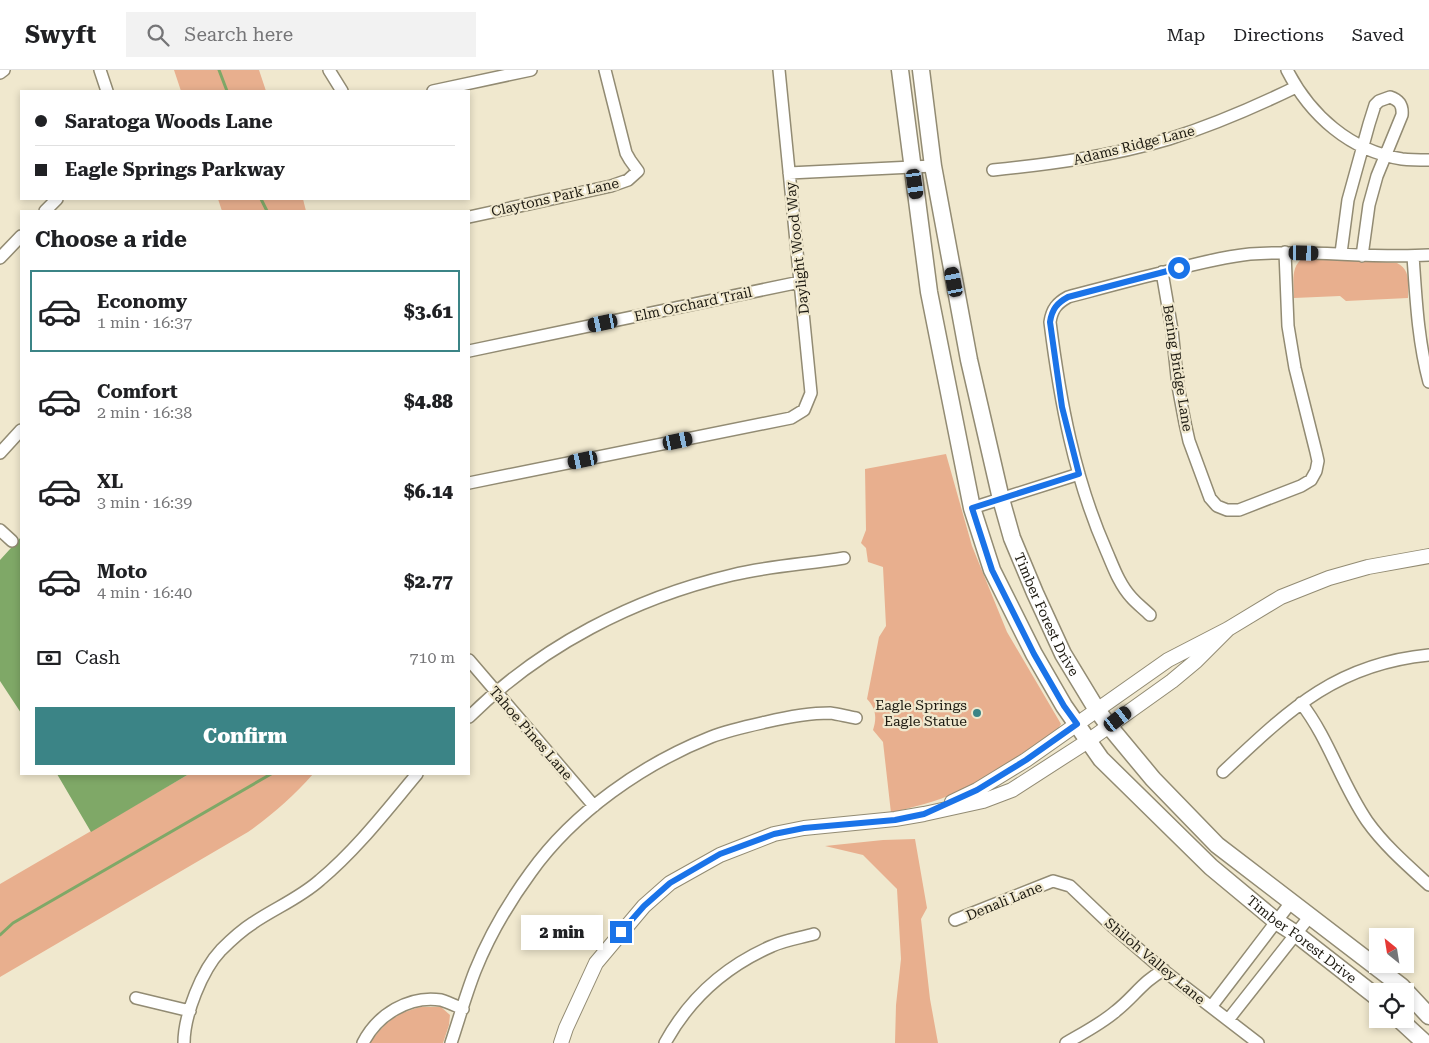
<!DOCTYPE html>
<meta charset="utf-8">
<style>
body{margin:0;font-family:"Roboto Serif",serif;background:#f2f2f2;color:#202124;height:100vh;display:flex;flex-direction:column;font-size:19px;white-space:nowrap}
*{box-sizing:border-box;margin:0}
p{font-size:16px;color:#757577}
.icon{flex:none;width:28px;height:28px;fill:none;stroke:currentColor;stroke-width:2;stroke-linecap:round;stroke-linejoin:round}
.map{position:relative;flex:1;overflow:hidden}
.panel{position:absolute;left:20px;top:140px;width:450px;height:565px;display:flex;flex-direction:column;background:#fff;border-radius:0px;box-shadow:0 2px 8px #0003}
.panel>*{flex:none}
.banner{position:absolute;left:20px;top:20px;width:450px;height:110px;border-radius:0px;box-shadow:0 2px 8px #0003;display:grid;align-content:center;height:110px;padding:0 15px;background:#fff}
.needle{width:32px;rotate:330deg}
.tools{position:absolute;left:1369px;top:858px;display:grid;gap:10px}
.tools a{display:grid;place-items:center;width:45px;height:45px;border-radius:0px;background:#fff;box-shadow:0 2px 8px #0003;font-size:25px}
.end{position:absolute;width:22px;height:22px;margin:-11px;border:6px solid #1a73e8;background:#fff;box-shadow:0 0 0 2px #fff}
.from{border-radius:50%}
.bubble{position:absolute;height:35px;border-radius:0px;background:#fff;box-shadow:0 2px 8px #0003;font-size:16px;font-weight:800;line-height:35px;text-align:center}
.car{position:absolute;width:15px;height:30px;margin:-15px -8px;border-radius:6px;box-shadow:0 0 4px 1px #0007;background:linear-gradient(#222 24%,#8ab4d8 0 40%,#222 0 76%,#8ab4d8 0 86%,#222 0)}
.banner b{display:flex;align-items:center;gap:18px;height:48px;font-size:19px}
.banner b+b{border-top:1px solid #e0e0e0}
.banner i{width:12px;height:12px;background:#202124}
ul{padding:0;list-style:none}
li{display:flex;align-items:center;gap:15px;height:82px;margin:0 10px 8px;padding:0 5px;border:2px solid transparent;border-radius:0px}
li div{flex:1}
li b{display:block;font-size:19px}
li em{font-style:normal;font-weight:800}
li.selected{border-color:#3b8486}
li>.icon{width:45px;height:45px;stroke-width:1.5}
h2{padding:0 15px;font-size:22px;line-height:60px}
.pay{display:flex;align-items:center;gap:12px;height:55px;padding:0 15px;font-size:19px}
.pay p{margin-inline-start:auto}
.primary-button{display:flex;gap:10px;margin-top:auto;padding:10px 15px}
.primary-button a{flex:1;height:58px;border-radius:0px;background:#3b8486;color:#fff;font-size:20px;font-weight:800;line-height:58px;text-align:center}
header{display:flex;align-items:center;gap:30px;box-sizing:border-box;height:70px;padding:0 25px;background:#fff;border-bottom:1px solid #e0e0e0}
header strong{font-size:24px}
nav{display:flex;gap:28px;margin-inline-start:auto;font-size:18px}
.search{width:350px;height:45px;background:#f2f2f2;display:flex;align-items:center;gap:12px;box-sizing:border-box;padding:0 18px;border-radius:0px;color:#757577;font-size:19px}
.map>svg:first-child{display:block}
.green{fill:#e8af8e}
.water{fill:#7fa867}
.lines{fill:none;stroke-linecap:round;stroke-linejoin:round}
.stream{stroke:#7fa867;stroke-width:3}
.minor-casing{stroke:#928b73;stroke-width:14}
.tertiary-casing{stroke:#928b73;stroke-width:16}
.secondary-casing{stroke:#928b73;stroke-width:19}
.minor{stroke:#fff;stroke-width:11}
.tertiary{stroke:#fff;stroke-width:14}
.secondary{stroke:#fff;stroke-width:16}
.route{stroke:#1a73e8;stroke-width:6}
.poi-dot{fill:#3b8486;stroke:#f0e8ce;stroke-width:2}
.labels{text-anchor:middle;dominant-baseline:central;stroke-width:4.5;stroke-linejoin:round;paint-order:stroke}
.street-label{font-size:14px;fill:#1d1a11;stroke:#f0e8ce}
.poi-label{font-size:14px;fill:#1d1a11;stroke:#f0e8ce;text-anchor:end}
</style>
<header>
<strong>Swyft</strong>
<div class="search"><svg class="icon" aria-label="search" viewBox="0 0 24 24"><circle cx="10" cy="10" r="6"/><path d="M15 15l6 6"/></svg>Search here</div>
<nav><a>Map</a><a>Directions</a><a>Saved</a></nav>
</header>
<div class="map">
<svg width="1429" height="973" viewBox="0 0 1429 973">
<rect width="100%" height="100%" fill="#f0e8ce"/>
<path class="green" d="M 174,0 L 259,0 L 266,21 L 181,21 Z
M 218,129 L 303,129 L 306,141 L 222,141 Z
M 1303,188 L 1397,193 C 1411,200 1408,214 1408,228 L 1346,231 L 1340,226 L 1294,228 C 1294,213 1290,197 1303,188 Z
M 946,384 L 972,476 L 1007,562 L 1061,654 L 1058,659 C 1026,681 993,705 957,722 C 936,732 913,737 891,743 L 883,672 L 873,660 C 877,648 876,638 867,629 L 879,567 L 886,556 L 883,497 L 868,492 L 866,478 L 861,473 L 866,460 L 865,399 Z
M 189,704 L 313,704 C 293,727 272,745 248,762 L 0,907 L 0,814 Z
M 915,769 L 927,838 L 921,849 L 930,929 L 938,973 L 895,973 L 896,935 L 901,889 L 897,819 L 863,785 L 825,776 L 883,770 Z
M 421,937 L 441,937 L 450,945 L 449,955 L 443,973 L 370,973 C 385,952 396,943 421,937 Z"/>
<path class="water" d="M 21,467 L 21,643 L 0,611 L 0,490 Z
M 57,704 L 189,704 L 91,762 Z"/>
<g class="lines">
<path class="stream" d="M 219,0 L 227,21
M 261,129 L 267,141
M 0,865 L 13,853 L 271,704"/>
<g class="minor-casing">
<path id="minor" d="M 100,0 L 107,21
M 329,0 L 342,21
M 1287,0 C 1310,45 1350,81 1402,89 C 1411,90 1420,90 1429,90
M 0,3 L 4,0
M 433,21 L 531,0
M 993,100 C 1052,94 1112,86 1169,69 C 1213,55 1255,37 1296,17
M 789,103 L 933,96
M 45,141 L 57,129
M 469,147 L 611,116 L 628,110 L 638,101 L 630,90 L 626,83 L 605,0
M 1341,183 L 1348,130 L 1369,54 L 1375,35 L 1379,31 L 1390,27 C 1399,30 1403,35 1402,45 L 1377,106 L 1369,135 L 1362,186
M 1413,186 C 1416,229 1418,271 1429,312
M 0,188 L 21,166
M 1162,202 L 1172,260 L 1178,316 L 1185,353 L 1189,371 L 1210,428 L 1217,436 L 1227,440 L 1239,440 L 1301,416 L 1311,410 L 1316,401 L 1318,391 L 1316,382 L 1295,298 L 1288,256 L 1285,182
M 469,281 L 800,212
M 0,383 L 21,360
M 469,413 L 791,348 L 804,340 L 811,323 L 779,0
M 972,438 L 1079,404
M 0,460 L 12,471
M 1150,545 C 1144,539 1136,533 1131,527 C 1119,514 1113,496 1106,480 C 1074,407 1060,331 1050,252 C 1052,239 1057,233 1068,227 C 1102,218 1135,209 1168,201 C 1195,194 1222,187 1250,184 C 1310,179 1369,189 1429,185
M 469,590 L 594,736
M 1301,633 C 1329,669 1341,713 1367,751 C 1384,775 1407,795 1429,815
M 469,647 C 541,576 634,528 732,505 C 768,496 807,494 844,488
M 1223,702 C 1288,641 1335,594 1429,585
M 955,850 L 1053,811 L 1070,816 L 1112,856 L 1163,900 L 1258,973
M 136,928 L 190,941
M 1211,937 L 1292,831
M 1228,950 L 1310,846
M 184,973 C 184,945 202,900 221,880 C 231,870 242,860 253,853 C 275,838 300,828 320,810 C 357,779 386,741 417,704
M 363,973 C 377,945 409,925 441,930 C 448,932 456,936 463,939
M 451,973 C 459,949 466,924 475,901 C 489,866 509,832 531,802 C 574,742 643,694 711,667 C 729,660 748,656 766,652 C 787,647 809,643 830,643 C 839,644 848,647 856,648
M 665,973 C 689,929 726,896 772,876 C 785,870 800,868 814,864
M 1066,973 C 1083,963 1101,954 1116,941 C 1134,927 1143,911 1164,900"/>
</g>
<g class="tertiary-casing">
<path id="tertiary" d="M 952,732 L 977,720 L 1026,690 L 1168,590 L 1228,559 L 1281,527 L 1329,508 L 1368,497 L 1429,486
M 561,973 L 566,958 L 596,893 L 644,836 L 670,813 L 720,785 L 774,764 L 804,758 L 895,749 L 924,744 L 983,731 L 1012,720 L 1088,671 L 1172,611 L 1196,591 L 1228,559"/>
</g>
<g class="secondary-casing">
<g id="secondary">
<path id="s1" d="M 900,0 L 929,222 L 972,438 L 992,500 L 1034,584 L 1064,636 L 1101,689 L 1211,797 L 1276,851 L 1296,864 L 1378,928"/>
<path id="s2" d="M 921,0 L 933,96 L 969,290 L 1001,429 L 1012,468 L 1035,523 L 1063,584 L 1097,640 L 1109,656 L 1153,709 L 1217,775 L 1401,916 L 1429,946"/>
<path d="M 1399,949 L 1425,973"/>
</g>
</g>
<use href="#minor" class="minor"/>
<use href="#tertiary" class="tertiary"/>
<use href="#secondary" class="secondary"/>
</g>
<g class="lines">
<path class="route" d="M 621,862 L 644,836 L 670,813 L 720,784 L 774,764 L 804,758 L 895,750 L 924,744 L 977,720 L 1026,690 L 1077,654 L 1064,636 L 1034,584 L 992,500 L 972,438 L 1079,404 L 1062,337 L 1050,252 C 1052,239 1057,233 1068,227 L 1179,198"/>
</g>
<circle class="poi-dot" cx="977" cy="643" r="5"/>
<g class="labels">
<g class="street-label">
<text transform="translate(1134 75) rotate(-14)">Adams Ridge Lane</text>
<text transform="translate(555 127) rotate(-13)">Claytons Park Lane</text>
<text transform="translate(797 178) rotate(-96)">Daylight Wood Way</text>
<text transform="translate(693 234) rotate(-12)">Elm Orchard Trail</text>
<text transform="translate(1178 298) rotate(81)">Bering Bridge Lane</text>
<text stroke="none"><textPath href="#s2" startOffset="561">Timber Forest Drive</textPath></text>
<text transform="translate(531 663) rotate(49)">Tahoe Pines Lane</text>
<text transform="translate(1004 831) rotate(-22)">Denali Lane</text>
<text stroke="none"><textPath href="#s1" startOffset="998">Timber Forest Drive</textPath></text>
<text transform="translate(1155 891) rotate(40)">Shiloh Valley Lane</text>
</g>
<g class="poi-label">
<text x="967" y="635">Eagle Springs<tspan x="967" dy="16">Eagle Statue</tspan></text>
</g>
</g>
</svg>
<div class="tools">
<a><svg class="needle" viewBox="-14 -14 28 28"><path d="M0-13l5 13h-10z" fill="#e53935"/><path d="M0 13l5-13h-10z" fill="#757577"/></svg></a>
<a><svg class="icon" aria-label="locate" viewBox="0 0 24 24"><circle cx="12" cy="12" r="6"/><path d="M12 2v4M12 18v4M2 12h4M18 12h4"/></svg></a>
</div>
<i class="end from" style="left:1179px;top:198px"></i>
<i class="end" style="left:621px;top:862px"></i>
<div class="bubble" style="left:521px;top:845px;width:82px">2 min</div>
<i class="car" style="left:915px;top:114px;rotate:172deg"></i>
<i class="car" style="left:1304px;top:183px;rotate:91deg"></i>
<i class="car" style="left:954px;top:212px;rotate:349deg"></i>
<i class="car" style="left:603px;top:253px;rotate:258deg"></i>
<i class="car" style="left:678px;top:371px;rotate:78deg"></i>
<i class="car" style="left:583px;top:390px;rotate:258deg"></i>
<i class="car" style="left:1118px;top:649px;rotate:52deg"></i>
<div class="banner">
<b><i class="from"></i>Saratoga Woods Lane</b>
<b><i></i>Eagle Springs Parkway</b>
</div>
<section class="panel">
<h2>Choose a ride</h2>
<ul>
<li class="selected"><svg class="icon" aria-label="car" viewBox="0 0 24 24"><path d="M5 17H2v-5l4-1 3-4h7l3 4 3 1v5h-3M9 17h6M6 11h13"/><circle cx="7" cy="17" r="2"/><circle cx="17" cy="17" r="2"/></svg><div><b>Economy</b><p>1 min · 16:37</p></div><em>$3.61</em></li>
<li><svg class="icon" aria-label="car" viewBox="0 0 24 24"><path d="M5 17H2v-5l4-1 3-4h7l3 4 3 1v5h-3M9 17h6M6 11h13"/><circle cx="7" cy="17" r="2"/><circle cx="17" cy="17" r="2"/></svg><div><b>Comfort</b><p>2 min · 16:38</p></div><em>$4.88</em></li>
<li><svg class="icon" aria-label="car" viewBox="0 0 24 24"><path d="M5 17H2v-5l4-1 3-4h7l3 4 3 1v5h-3M9 17h6M6 11h13"/><circle cx="7" cy="17" r="2"/><circle cx="17" cy="17" r="2"/></svg><div><b>XL</b><p>3 min · 16:39</p></div><em>$6.14</em></li>
<li><svg class="icon" aria-label="car" viewBox="0 0 24 24"><path d="M5 17H2v-5l4-1 3-4h7l3 4 3 1v5h-3M9 17h6M6 11h13"/><circle cx="7" cy="17" r="2"/><circle cx="17" cy="17" r="2"/></svg><div><b>Moto</b><p>4 min · 16:40</p></div><em>$2.77</em></li>
</ul>
<div class="pay"><svg class="icon" aria-label="cash" viewBox="0 0 24 24"><path d="M3 7h18v10H3z"/><circle cx="12" cy="12" r="2"/></svg>Cash<p>710 m</p></div>
<div class="primary-button"><a>Confirm</a></div>
</section>
</div>
